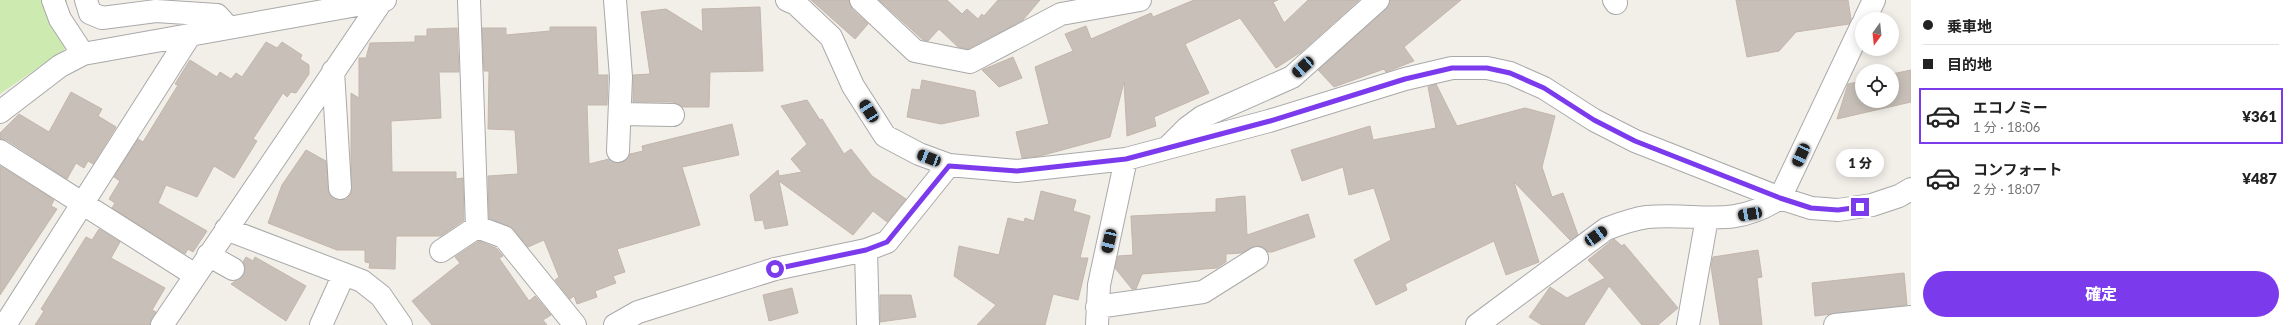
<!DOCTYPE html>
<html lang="ja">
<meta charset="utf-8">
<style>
body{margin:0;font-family:Lato,"Noto Sans JP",sans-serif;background:#f6f6f6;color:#222;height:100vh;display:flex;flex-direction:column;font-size:15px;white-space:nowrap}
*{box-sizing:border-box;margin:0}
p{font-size:13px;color:#767676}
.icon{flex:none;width:22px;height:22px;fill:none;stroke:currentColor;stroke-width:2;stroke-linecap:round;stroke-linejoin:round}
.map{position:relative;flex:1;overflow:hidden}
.sheet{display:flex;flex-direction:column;background:#fff;width:380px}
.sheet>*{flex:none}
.top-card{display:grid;align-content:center;height:88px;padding:0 12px;background:#fff}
.needle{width:26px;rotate:195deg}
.fabs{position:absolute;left:1855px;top:12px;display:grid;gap:8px}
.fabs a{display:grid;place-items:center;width:44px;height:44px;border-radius:50%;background:#fff;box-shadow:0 2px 10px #0003;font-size:20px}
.end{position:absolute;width:18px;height:18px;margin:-9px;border:5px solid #7c3aed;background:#fff;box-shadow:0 0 0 2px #fff}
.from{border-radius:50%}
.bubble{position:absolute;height:28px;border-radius:14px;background:#fff;box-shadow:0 2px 10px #0003;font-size:13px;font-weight:800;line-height:28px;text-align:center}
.car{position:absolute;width:12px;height:24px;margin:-12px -6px;border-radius:5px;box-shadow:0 0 3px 1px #0007;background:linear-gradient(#222 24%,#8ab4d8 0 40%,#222 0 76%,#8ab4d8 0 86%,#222 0)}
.top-card b{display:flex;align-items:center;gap:14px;height:38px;font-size:15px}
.top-card b+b{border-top:1px solid #e0e0e0}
.top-card i{width:10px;height:10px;background:#222}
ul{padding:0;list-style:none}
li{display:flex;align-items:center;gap:12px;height:56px;margin:0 8px 6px;padding:0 4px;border:2px solid transparent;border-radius:0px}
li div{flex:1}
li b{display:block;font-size:15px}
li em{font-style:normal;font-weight:800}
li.current{border-color:#7c3aed}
li>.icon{width:36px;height:36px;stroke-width:1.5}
.cta{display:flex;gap:8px;margin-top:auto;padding:8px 12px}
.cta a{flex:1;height:46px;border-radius:24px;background:#7c3aed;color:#fff;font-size:16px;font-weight:800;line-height:46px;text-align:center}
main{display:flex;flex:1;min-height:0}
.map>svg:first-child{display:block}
.grass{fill:#cdebb0}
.building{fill:#c7bfb8;stroke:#c4b6ab}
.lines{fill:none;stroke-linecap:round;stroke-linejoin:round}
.minor-casing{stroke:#a9a9a9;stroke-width:24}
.minor{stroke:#fff;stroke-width:22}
.route{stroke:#7c3aed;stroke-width:5}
</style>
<main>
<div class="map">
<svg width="1911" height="325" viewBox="0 0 1911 325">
<rect width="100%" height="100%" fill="#f2efe9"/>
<path class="grass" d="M 0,0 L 67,0 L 68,47 L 0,94 Z"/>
<path class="building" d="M 811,0 L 849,0 L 852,9 L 868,24 L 855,39 Z
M 879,0 L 947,0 L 962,14 L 967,9 L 978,19 L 982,14 L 984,16 L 998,0 L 1040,0 L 1023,20 L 968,49 L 958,47 L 939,29 L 928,41 L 923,40 Z
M 1194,0 L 1278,0 L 1273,2 L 1284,23 L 1308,0 L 1359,0 L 1301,52 L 1276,68 L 1240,18 L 1185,44 L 1209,93 L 1154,117 L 1156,126 L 1127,136 L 1124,82 L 1110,137 L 1040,156 L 1022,158 L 1016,132 L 1049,124 L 1035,67 L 1073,51 L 1065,34 L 1086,26 L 1091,39 L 1151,13 L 1153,17 Z
M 1390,0 L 1461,0 L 1404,47 L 1414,61 L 1386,72 L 1384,69 L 1334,87 L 1318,70 L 1386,9 Z
M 1736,0 L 1848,0 L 1851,19 L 1849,24 L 1796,32 L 1779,51 L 1747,57 Z
M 760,7 L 763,71 L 710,72 L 709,107 L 682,107 L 673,102 L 633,102 L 633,75 L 650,74 L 641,12 L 666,9 L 703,32 L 702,9 Z
M 550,27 L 596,27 L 598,75 L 608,75 L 607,105 L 587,105 L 589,164 L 609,159 L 617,163 L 623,162 L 630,154 L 643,151 L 642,146 L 732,124 L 739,155 L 682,167 L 700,225 L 617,249 L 625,272 L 613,276 L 616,283 L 595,291 L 597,297 L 577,304 L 574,296 L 570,299 L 555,280 L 559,277 L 544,240 L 528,247 L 513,229 L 489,218 L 488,176 L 518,174 L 515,130 L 488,129 L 489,71 L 484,71 L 482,28 L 506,28 L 506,35 L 550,31 Z
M 457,28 L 459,72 L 439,72 L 441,118 L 391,121 L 392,172 L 456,172 L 456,179 L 463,178 L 464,220 L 441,236 L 396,236 L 395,269 L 369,268 L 370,263 L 365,262 L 365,250 L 337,250 L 268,223 L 282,185 L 306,150 L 326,161 L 330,195 L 340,200 L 347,199 L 351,194 L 351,93 L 359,98 L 359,58 L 366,58 L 370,43 L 415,42 L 415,36 L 427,36 L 427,29 Z
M 266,42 L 277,48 L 282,42 L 302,55 L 300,59 L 309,65 L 309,74 L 296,93 L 291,92 L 287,97 L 283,93 L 253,139 L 257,141 L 234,178 L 214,166 L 197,197 L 166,185 L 158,203 L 207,231 L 193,252 L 188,249 L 185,254 L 112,208 L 115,203 L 109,199 L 120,181 L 114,177 L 138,139 L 143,142 L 178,85 L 175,84 L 190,60 L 217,77 L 220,72 L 231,79 L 236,73 L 242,77 Z
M 1013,57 L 1022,78 L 999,87 L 982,70 Z
M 1911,70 L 1911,102 L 1837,119 L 1848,84 L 1862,81 L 1862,101 L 1892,101 L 1892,74 Z
M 922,80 L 975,91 L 979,116 L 941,124 L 907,117 L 912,89 L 920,90 Z
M 1436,84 L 1457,126 L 1525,108 L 1555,116 L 1542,167 L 1552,197 L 1563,193 L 1578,235 L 1570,240 L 1514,182 L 1539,262 L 1506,275 L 1494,241 L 1405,284 L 1407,290 L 1376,305 L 1354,260 L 1391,240 L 1374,188 L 1349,195 L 1343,167 L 1302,181 L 1291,150 L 1370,126 L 1373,140 L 1436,128 L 1428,87 Z
M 71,92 L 102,109 L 98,116 L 116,127 L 93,164 L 88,161 L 84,168 L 76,163 L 67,179 L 7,140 L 0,139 L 0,133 L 19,114 L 49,132 Z
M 807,100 L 820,120 L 822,119 L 844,154 L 851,149 L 872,176 L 906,199 L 887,222 L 873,211 L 853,235 L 779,181 L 788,225 L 765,229 L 763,220 L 755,221 L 750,195 L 778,170 L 779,176 L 802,172 L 791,159 L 807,144 L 781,106 Z
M 0,166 L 54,200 L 51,206 L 57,209 L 0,295 Z
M 1041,191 L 1076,200 L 1073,211 L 1090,216 L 1080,258 L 1088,258 L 1078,300 L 1053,294 L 1045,325 L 977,325 L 996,305 L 954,276 L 959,246 L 999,255 L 1008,218 L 1024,222 L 1025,218 L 1034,221 Z
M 1245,196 L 1247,235 L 1308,214 L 1315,237 L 1272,252 L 1268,252 L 1263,247 L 1256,246 L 1241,253 L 1226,254 L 1226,262 L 1217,268 L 1142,274 L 1136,289 L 1132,289 L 1115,268 L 1118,256 L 1133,255 L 1131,216 L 1216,212 L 1216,199 Z
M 99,229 L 120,242 L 111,258 L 165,288 L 152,310 L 156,312 L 150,325 L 35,325 L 44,311 L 41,309 L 86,237 L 92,240 Z
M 1614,239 L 1622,246 L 1624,244 L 1678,308 L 1658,325 L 1642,325 L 1609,286 L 1584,325 L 1542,325 L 1529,317 L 1550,287 L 1567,298 L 1605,278 L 1588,260 Z
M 479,241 L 496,248 L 503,256 L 499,258 L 529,301 L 535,296 L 551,315 L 543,320 L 547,325 L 432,325 L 412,301 L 460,263 L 455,257 Z
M 1758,250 L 1762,277 L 1757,278 L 1762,325 L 1720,325 L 1711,267 L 1713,257 Z
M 246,257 L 253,261 L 255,257 L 306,286 L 286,321 L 231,284 L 244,275 L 245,268 L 243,262 Z
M 1904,273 L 1907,305 L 1815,316 L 1812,283 Z
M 792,288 L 798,313 L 769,321 L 763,295 Z
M 880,295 L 911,295 L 916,317 L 880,322 Z"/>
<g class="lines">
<g class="minor-casing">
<path id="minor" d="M 53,0 L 60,19 L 83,54
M 86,0 L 90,13 L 102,18 L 156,11 L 217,15 L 229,28
M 469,0 L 477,227
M 615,0 L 621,77 L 618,151
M 787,0 L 796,4 L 831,37 L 853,86 L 885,136 L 919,154 L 949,165 L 1017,171 L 1126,159 L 1269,121 L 1405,79 L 1452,68 L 1487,68 L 1510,73 L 1544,88 L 1594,120 L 1635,141 L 1780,198 L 1811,208 L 1838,210 L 1872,205 L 1899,196 L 1911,189
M 861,0 L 915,51 L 970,62 L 1061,14 L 1140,0
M 1614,0 L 1616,3
M 1865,19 L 1874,0
M 333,71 L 340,188
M 0,112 L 60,66 L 83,54 L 385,0
M 621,114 L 673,115
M 1169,146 L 1187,128 L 1202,117 L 1292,77 L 1378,0
M 0,151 L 195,275
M 226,229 L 362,281 L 381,296 L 401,325
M 441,251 L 477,227 L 504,237 L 575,325
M 208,255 L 233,269
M 1097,307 L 1203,292 L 1257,258
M 5,325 L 190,35
M 162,325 L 381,2
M 321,325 L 344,274
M 615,325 L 638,312 L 775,269 L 866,250
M 868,325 L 866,250 L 887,242 L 949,165
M 1097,325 L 1099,285 L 1126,159
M 1477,325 L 1606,229 C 1619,224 1632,219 1647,217 C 1699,212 1731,230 1780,198 L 1862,25
M 1688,325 L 1707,218
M 1835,325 L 1911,317"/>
</g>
<use href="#minor" class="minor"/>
</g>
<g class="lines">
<path class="route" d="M 775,269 L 866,250 L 887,242 L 949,166 L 1017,171 L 1126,159 L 1270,121 L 1405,79 L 1452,68 L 1487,68 L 1510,73 L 1544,88 L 1594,120 L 1635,141 L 1780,198 L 1811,208 L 1838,210 L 1860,207"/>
</g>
</svg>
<div class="fabs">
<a><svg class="needle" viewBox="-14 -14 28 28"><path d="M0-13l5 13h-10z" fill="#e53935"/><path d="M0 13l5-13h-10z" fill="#767676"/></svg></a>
<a><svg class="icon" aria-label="locate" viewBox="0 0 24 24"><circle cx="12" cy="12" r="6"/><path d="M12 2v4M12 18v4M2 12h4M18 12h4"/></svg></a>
</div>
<i class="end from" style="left:775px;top:269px"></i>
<i class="end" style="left:1860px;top:207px"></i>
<div class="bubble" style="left:1836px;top:149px;width:48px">1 分</div>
<i class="car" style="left:1303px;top:67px;rotate:228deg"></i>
<i class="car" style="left:869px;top:111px;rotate:327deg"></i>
<i class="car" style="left:1801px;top:155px;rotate:205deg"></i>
<i class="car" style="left:929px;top:158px;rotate:291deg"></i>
<i class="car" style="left:1750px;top:214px;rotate:260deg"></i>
<i class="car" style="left:1596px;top:236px;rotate:55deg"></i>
<i class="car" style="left:1109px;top:241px;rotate:193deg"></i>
</div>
<section class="sheet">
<div class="top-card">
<b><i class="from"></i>乗車地</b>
<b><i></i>目的地</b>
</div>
<ul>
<li class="current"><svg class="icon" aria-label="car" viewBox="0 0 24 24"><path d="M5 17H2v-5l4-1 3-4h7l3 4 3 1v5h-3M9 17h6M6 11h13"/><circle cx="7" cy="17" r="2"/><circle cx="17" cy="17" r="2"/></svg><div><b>エコノミー</b><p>1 分 · 18:06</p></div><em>¥361</em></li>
<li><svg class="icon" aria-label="car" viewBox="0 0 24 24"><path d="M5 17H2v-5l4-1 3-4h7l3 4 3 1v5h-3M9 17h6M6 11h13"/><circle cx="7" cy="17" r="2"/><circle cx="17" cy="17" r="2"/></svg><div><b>コンフォート</b><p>2 分 · 18:07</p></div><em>¥487</em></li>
</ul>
<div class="cta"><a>確定</a></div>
</section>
</main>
